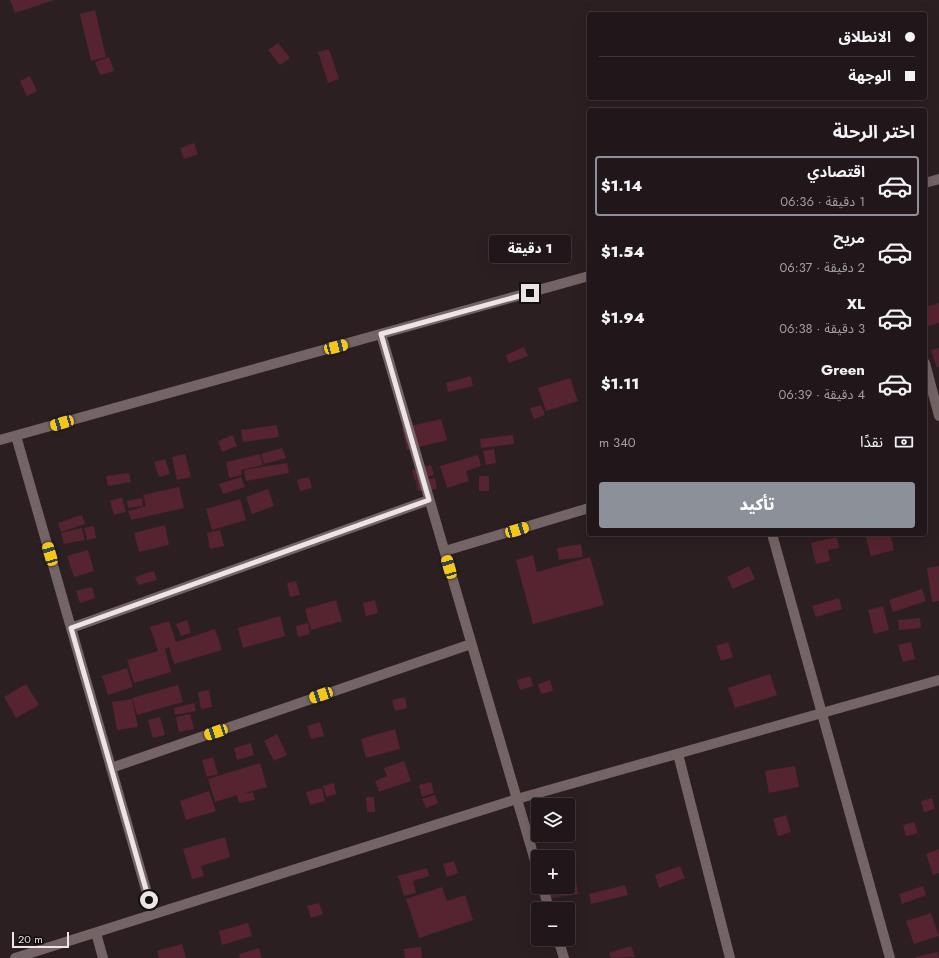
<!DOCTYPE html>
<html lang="ar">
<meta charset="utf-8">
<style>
body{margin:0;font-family:Jost,"Noto Sans Arabic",sans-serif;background:#292023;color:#f1f3f6;direction:rtl;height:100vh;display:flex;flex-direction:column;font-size:15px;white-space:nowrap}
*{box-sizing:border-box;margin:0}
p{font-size:13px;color:#a29fa2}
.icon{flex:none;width:22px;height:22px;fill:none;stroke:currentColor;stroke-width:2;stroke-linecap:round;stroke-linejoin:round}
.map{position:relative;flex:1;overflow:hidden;direction:ltr}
.side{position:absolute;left:587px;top:108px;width:340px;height:428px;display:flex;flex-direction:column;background:#21171a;border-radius:4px;box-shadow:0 4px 16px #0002,0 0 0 1px #3e3639;direction:rtl}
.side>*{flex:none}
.banner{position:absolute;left:587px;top:12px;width:340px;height:88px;border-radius:4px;box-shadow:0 4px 16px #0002,0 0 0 1px #3e3639;direction:rtl;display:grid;align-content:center;height:88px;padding:0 12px;background:#21171a}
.fabs{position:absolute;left:531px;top:798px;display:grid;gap:8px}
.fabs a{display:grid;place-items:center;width:44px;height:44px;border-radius:4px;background:#21171a;box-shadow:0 4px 16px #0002,0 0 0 1px #3e3639;font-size:20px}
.scale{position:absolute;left:12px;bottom:10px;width:57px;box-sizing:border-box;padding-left:4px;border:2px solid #ede4e5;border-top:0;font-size:11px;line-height:14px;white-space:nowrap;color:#ede4e5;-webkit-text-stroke:3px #110b0c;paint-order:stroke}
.end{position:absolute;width:18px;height:18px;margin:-9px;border:5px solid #ede4e5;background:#111;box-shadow:0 0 0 2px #111}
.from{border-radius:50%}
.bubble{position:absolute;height:28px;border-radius:4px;background:#21171a;box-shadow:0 4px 16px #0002,0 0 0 1px #3e3639;font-size:13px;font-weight:800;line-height:28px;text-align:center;direction:rtl}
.car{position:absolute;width:12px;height:24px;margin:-12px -6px;border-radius:5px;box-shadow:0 0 3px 1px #0007;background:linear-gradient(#f5c518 24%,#345 0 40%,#f5c518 0 76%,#345 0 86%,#f5c518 0)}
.banner b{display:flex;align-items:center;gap:14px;height:38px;font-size:15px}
.banner b+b{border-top:1px solid #3e3639}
.banner i{width:10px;height:10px;background:#f1f3f6}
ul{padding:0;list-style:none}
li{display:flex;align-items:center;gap:12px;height:60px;margin:0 8px 6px;padding:0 4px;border:2px solid transparent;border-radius:4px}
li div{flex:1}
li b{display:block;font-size:15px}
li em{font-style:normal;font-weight:800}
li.current{border-color:#8c9099}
li>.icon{width:36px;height:36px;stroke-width:1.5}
h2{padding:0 12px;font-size:18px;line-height:48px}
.pay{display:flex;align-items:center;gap:10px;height:44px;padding:0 12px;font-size:15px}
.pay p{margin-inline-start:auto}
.action{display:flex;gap:8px;margin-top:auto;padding:8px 12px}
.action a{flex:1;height:46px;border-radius:4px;background:#8c9099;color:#fff;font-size:16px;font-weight:800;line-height:46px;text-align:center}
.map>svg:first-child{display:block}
.building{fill:#562330}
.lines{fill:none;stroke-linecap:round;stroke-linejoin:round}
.street{stroke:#746466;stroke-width:10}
.route{stroke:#ede4e5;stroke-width:5}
</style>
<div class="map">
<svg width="939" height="958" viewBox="0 0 939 958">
<rect width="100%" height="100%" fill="#2c1f22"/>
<path class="building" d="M 10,0 L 54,0 L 15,13 Z
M 95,10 L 106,57 L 91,61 L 80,14 Z
M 278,43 L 290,58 L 280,65 L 268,50 Z
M 329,49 L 339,79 L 328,83 L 318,52 Z
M 109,57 L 114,71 L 100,75 L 95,62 Z
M 30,76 L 37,91 L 27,96 L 20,81 Z
M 194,143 L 198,154 L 184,159 L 180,148 Z
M 939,303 L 939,323 L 925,327 L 925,307 Z
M 524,347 L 528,356 L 509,363 L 506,355 Z
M 939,348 L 939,367 L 937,368 L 931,350 Z
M 471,376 L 473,386 L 448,392 L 446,383 Z
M 570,378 L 578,401 L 546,411 L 538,388 Z
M 541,405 L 545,415 L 534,419 L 530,408 Z
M 441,419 L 447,440 L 407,450 L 402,428 Z
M 277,425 L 279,437 L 243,442 L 241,430 Z
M 233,435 L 237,446 L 222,452 L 218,441 Z
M 513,435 L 514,444 L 481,448 L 480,439 Z
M 282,448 L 286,458 L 264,464 L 261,454 Z
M 494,449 L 496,463 L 486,465 L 483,451 Z
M 185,454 L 191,477 L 177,480 L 172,457 Z
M 260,454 L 263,465 L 241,470 L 242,475 L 229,478 L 226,462 Z
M 478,455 L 481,466 L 466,471 L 469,481 L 447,488 L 440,466 Z
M 165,459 L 170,474 L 159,477 L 154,462 Z
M 287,463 L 289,473 L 246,481 L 244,470 Z
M 431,465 L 434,475 L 415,481 L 412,470 Z
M 129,473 L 131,482 L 108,486 L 106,476 Z
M 479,476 L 489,476 L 489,491 L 479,491 Z
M 241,477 L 245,487 L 223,494 L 219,484 Z
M 309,477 L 312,488 L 300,491 L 297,480 Z
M 435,478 L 437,489 L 418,491 L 416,481 Z
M 179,487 L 184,508 L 131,520 L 128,511 L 146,506 L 143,495 Z
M 268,489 L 274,506 L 252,514 L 246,497 Z
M 122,497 L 126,512 L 114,515 L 110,501 Z
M 142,498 L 143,506 L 128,508 L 127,501 Z
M 240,499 L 246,520 L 212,530 L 206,509 Z
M 82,515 L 85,524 L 61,532 L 58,523 Z
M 165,525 L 169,545 L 139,552 L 134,533 Z
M 94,526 L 96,538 L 87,540 L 84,528 Z
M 82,528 L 85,540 L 64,544 L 61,533 Z
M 220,530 L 224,546 L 210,549 L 207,533 Z
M 865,534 L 890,534 L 894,550 L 871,556 Z
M 837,537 L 839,548 L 828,550 L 830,561 L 816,564 L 811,543 Z
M 581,544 L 583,557 L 559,560 L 557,548 Z
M 88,550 L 94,571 L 74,577 L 67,556 Z
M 533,555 L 537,572 L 590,557 L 604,605 L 533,624 L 516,560 Z
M 749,566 L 755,579 L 733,589 L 727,577 Z
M 939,566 L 939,601 L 932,602 L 927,568 Z
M 154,571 L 157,580 L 138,585 L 135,577 Z
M 296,581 L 300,595 L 290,597 L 287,583 Z
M 92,587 L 95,598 L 80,603 L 76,591 Z
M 922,589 L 926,601 L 893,612 L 889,600 Z
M 839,598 L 842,609 L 816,617 L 812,606 Z
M 336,600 L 342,621 L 311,630 L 305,609 Z
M 375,600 L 378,613 L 366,616 L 363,603 Z
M 883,606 L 889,630 L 874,634 L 868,610 Z
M 280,616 L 285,636 L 243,648 L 238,628 Z
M 920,618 L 921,628 L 899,630 L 898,620 Z
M 187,620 L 191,633 L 181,636 L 176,624 Z
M 169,621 L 176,642 L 215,629 L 222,650 L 174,664 L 169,647 L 165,649 L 171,672 L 134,683 L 127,660 L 158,651 L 150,627 Z
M 308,623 L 310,634 L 298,637 L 296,626 Z
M 728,642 L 733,657 L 721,661 L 716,646 Z
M 911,642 L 915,659 L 903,662 L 898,645 Z
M 127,668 L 133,687 L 108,695 L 102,676 Z
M 770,674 L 777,695 L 735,708 L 728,688 Z
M 530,676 L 533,686 L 520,690 L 517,680 Z
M 550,680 L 553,691 L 541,694 L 538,684 Z
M 26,684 L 39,705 L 16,718 L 4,697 Z
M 178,685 L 183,702 L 137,715 L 132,698 Z
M 209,690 L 212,707 L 201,709 L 198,692 Z
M 405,697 L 407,708 L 395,711 L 392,700 Z
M 132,699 L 138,727 L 117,730 L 112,702 Z
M 194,703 L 196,711 L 175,715 L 174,708 Z
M 190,714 L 194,729 L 179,732 L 176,717 Z
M 160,717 L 165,735 L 153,738 L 148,720 Z
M 320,722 L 324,736 L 311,739 L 307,726 Z
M 395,729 L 400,749 L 366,758 L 361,739 Z
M 277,734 L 287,755 L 274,761 L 264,741 Z
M 251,743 L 254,755 L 237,760 L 234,748 Z
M 213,757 L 218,774 L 207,777 L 202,760 Z
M 404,761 L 411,781 L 379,792 L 375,781 L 387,776 L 384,768 Z
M 260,763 L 267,787 L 242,794 L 253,792 L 255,800 L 239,803 L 237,795 L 215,802 L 208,779 Z
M 795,766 L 799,787 L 769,793 L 765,771 Z
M 431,782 L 434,793 L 422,797 L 419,785 Z
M 334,783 L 336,794 L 326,797 L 323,786 Z
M 322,788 L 325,801 L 310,805 L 306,792 Z
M 209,791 L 216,811 L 186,820 L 180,801 Z
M 435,795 L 438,803 L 426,808 L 422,799 Z
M 366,797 L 374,797 L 375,812 L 367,812 Z
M 932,798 L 935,809 L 924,812 L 921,801 Z
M 786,815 L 791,832 L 778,836 L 773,819 Z
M 914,822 L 918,833 L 906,836 L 903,825 Z
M 225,837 L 230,857 L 201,866 L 204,876 L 192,879 L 183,849 Z
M 939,849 L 939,873 L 933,875 L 926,854 Z
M 454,861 L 458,873 L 447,877 L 443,864 Z
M 573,862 L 578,894 L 540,900 L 538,887 L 568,887 L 568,863 Z
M 680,866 L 685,878 L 659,888 L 655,875 Z
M 427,868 L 429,876 L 413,881 L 416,893 L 404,896 L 398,876 Z
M 625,885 L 628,895 L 591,904 L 589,894 Z
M 923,886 L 926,895 L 902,904 L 899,894 Z
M 442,887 L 447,901 L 465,895 L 473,920 L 419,938 L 406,899 Z
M 319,903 L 323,914 L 311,918 L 307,906 Z
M 931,913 L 939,936 L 914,944 L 906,921 Z
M 248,923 L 252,936 L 222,945 L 219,931 Z
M 182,944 L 186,958 L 159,958 L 157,951 Z
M 631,946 L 635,957 L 611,958 L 609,953 Z
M 421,947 L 422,958 L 405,958 L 404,949 Z
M 259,948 L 262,958 L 240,958 L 239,954 Z
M 938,952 L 939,958 L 916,958 L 916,957 Z"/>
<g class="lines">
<path class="street" d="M 925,183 L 939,179
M 381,334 L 538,871
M 925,363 L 939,416
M 16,436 L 153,914
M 0,440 L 589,276
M 772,534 L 890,958
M 445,551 L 589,508
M 71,628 L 429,500
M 678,754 L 730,958
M 111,768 L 471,644
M 543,887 L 549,909
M 96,933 L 103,958
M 558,939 L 564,958
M 15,958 L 517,799 L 939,680"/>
</g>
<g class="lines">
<path class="route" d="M 149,900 L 71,628 L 429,500 L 381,334 L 530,293"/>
</g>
</svg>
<div class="fabs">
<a><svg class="icon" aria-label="layers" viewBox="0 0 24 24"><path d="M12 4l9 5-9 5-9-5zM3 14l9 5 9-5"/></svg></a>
<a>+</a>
<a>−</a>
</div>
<div class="scale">20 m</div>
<i class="end from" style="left:149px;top:900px"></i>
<i class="end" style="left:530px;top:293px"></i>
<div class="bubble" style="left:489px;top:235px;width:82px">1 دقيقة</div>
<i class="car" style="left:336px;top:347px;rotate:75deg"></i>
<i class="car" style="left:62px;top:423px;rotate:254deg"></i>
<i class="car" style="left:517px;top:530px;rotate:73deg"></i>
<i class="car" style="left:50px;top:554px;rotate:344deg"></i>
<i class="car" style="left:449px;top:567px;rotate:344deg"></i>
<i class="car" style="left:321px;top:695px;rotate:251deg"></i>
<i class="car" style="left:216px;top:732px;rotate:251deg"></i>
<div class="banner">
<b><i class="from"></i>الانطلاق</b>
<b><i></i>الوجهة</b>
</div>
<section class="side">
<h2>اختر الرحلة</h2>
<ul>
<li class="current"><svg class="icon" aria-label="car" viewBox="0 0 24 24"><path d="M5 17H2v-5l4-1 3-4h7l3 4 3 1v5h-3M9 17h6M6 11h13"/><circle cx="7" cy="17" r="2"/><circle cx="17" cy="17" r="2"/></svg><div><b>اقتصادي</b><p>1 دقيقة · 06:36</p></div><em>$1.14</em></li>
<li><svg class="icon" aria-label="car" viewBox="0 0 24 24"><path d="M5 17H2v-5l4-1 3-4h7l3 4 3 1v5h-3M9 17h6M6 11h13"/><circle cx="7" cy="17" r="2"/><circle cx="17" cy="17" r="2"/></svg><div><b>مريح</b><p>2 دقيقة · 06:37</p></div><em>$1.54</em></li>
<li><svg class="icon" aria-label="car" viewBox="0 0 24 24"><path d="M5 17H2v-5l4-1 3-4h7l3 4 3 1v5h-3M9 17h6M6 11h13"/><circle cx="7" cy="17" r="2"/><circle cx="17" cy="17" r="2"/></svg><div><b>XL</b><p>3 دقيقة · 06:38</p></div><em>$1.94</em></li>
<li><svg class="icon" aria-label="car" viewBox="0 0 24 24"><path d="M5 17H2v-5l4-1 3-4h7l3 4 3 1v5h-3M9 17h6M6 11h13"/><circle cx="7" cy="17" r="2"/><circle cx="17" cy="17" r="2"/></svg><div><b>Green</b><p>4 دقيقة · 06:39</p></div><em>$1.11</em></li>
</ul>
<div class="pay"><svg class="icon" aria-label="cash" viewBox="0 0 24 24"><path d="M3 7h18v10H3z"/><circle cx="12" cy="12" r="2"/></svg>نقدًا<p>340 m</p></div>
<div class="action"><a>تأكيد</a></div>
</section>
</div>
